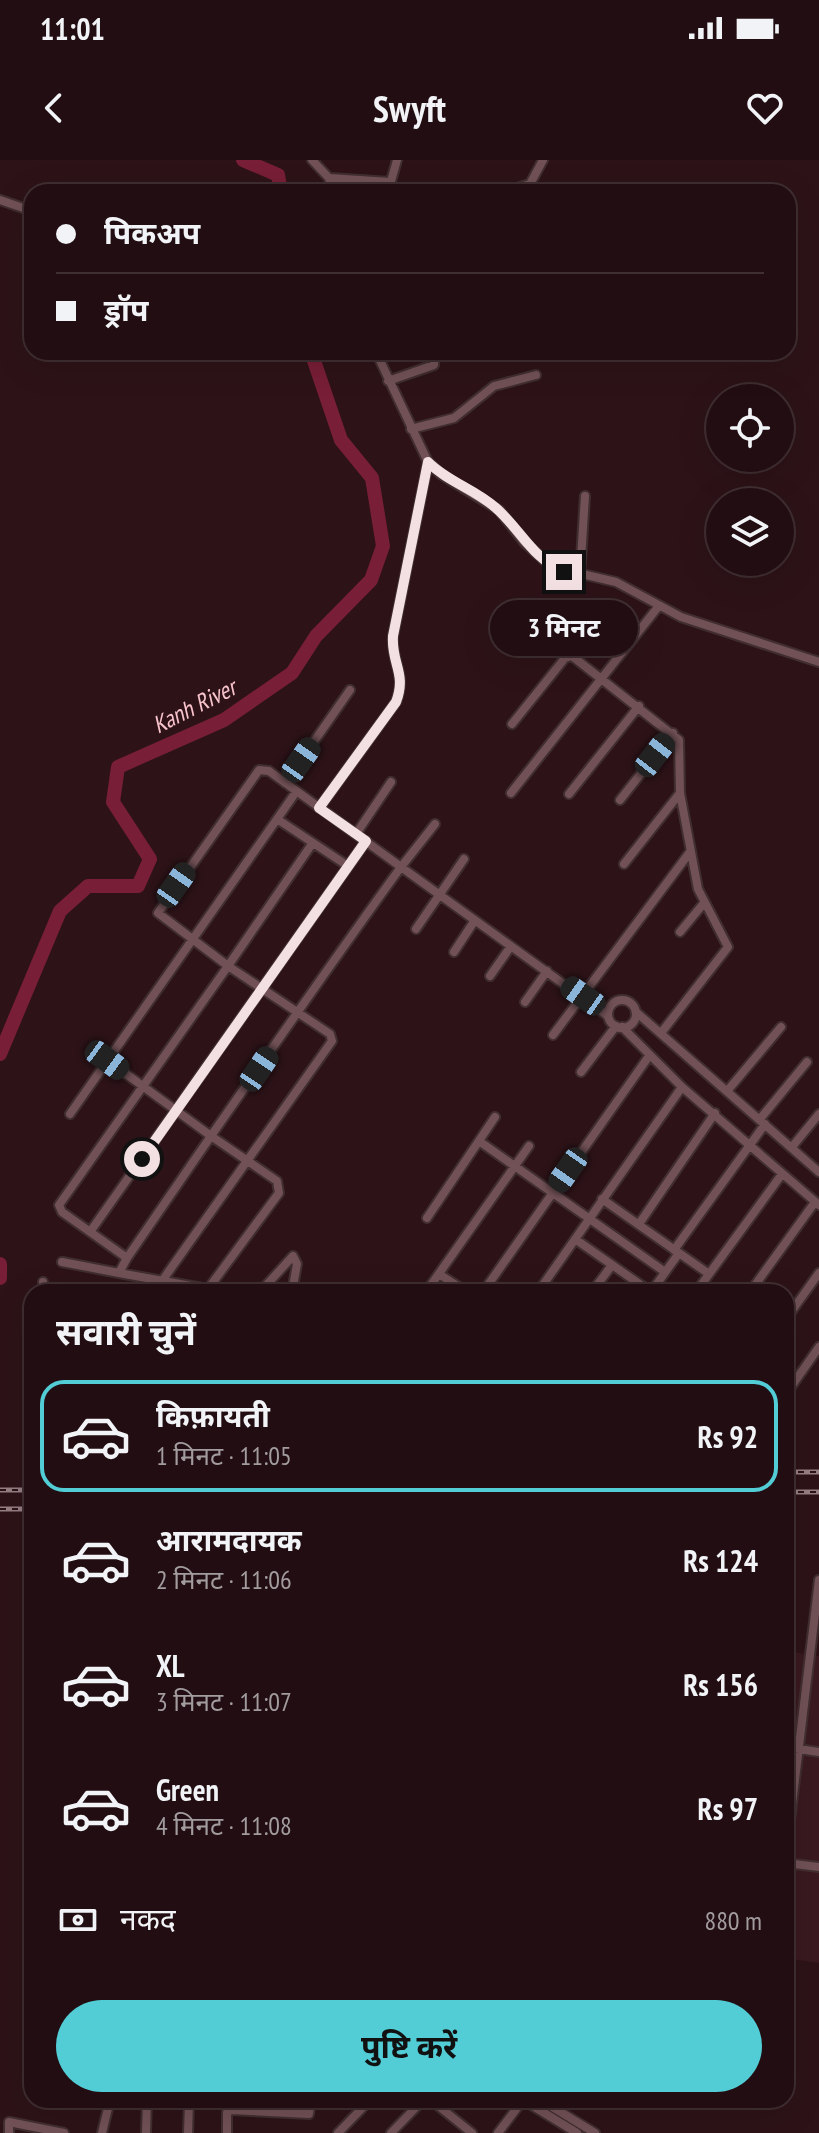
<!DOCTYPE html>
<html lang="hi">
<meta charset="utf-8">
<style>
body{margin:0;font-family:"PT Sans Narrow","Noto Sans Devanagari",sans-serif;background:#2e1c20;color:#f1f3f6;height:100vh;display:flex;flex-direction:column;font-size:30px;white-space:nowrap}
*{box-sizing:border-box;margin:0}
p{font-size:26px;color:#a29c9f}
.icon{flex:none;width:44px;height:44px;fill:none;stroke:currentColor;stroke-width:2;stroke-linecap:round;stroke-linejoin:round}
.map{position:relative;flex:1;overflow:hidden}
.panel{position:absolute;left:24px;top:1124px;width:770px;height:824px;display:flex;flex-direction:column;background:#220e12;border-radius:24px;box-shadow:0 8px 32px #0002,0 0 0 2px #3f2e32}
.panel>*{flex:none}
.hud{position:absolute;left:24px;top:24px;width:772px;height:176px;border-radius:24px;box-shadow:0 8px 32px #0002,0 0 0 2px #3f2e32;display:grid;align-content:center;height:176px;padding:0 32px;background:#220e12}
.buttons{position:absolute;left:706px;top:224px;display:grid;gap:16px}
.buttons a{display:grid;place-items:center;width:88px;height:88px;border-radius:50%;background:#220e12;box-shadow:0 8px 32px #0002,0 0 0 2px #3f2e32;font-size:40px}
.end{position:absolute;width:36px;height:36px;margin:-18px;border:10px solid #f3e0e2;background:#111;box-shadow:0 0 0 4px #111}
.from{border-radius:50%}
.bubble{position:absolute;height:56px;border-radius:28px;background:#220e12;box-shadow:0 8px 32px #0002,0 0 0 2px #3f2e32;font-size:26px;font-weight:700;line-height:56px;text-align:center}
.car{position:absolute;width:24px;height:48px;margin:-24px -12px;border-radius:10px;box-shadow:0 0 6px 2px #0007;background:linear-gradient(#222 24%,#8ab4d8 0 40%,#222 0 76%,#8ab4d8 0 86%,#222 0)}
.hud b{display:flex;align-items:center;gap:28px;height:76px;font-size:30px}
.hud b+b{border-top:2px solid #3f2e32}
.hud i{width:20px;height:20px;background:#f1f3f6}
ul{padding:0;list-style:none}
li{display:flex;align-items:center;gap:24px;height:112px;margin:0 16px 12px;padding:0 16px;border:4px solid transparent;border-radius:24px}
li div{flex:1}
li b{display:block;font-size:30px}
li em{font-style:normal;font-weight:700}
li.current{border-color:#52ccd5}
li>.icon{width:72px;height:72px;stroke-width:1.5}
h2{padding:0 32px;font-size:36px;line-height:96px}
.pay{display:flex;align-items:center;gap:20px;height:88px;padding:0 32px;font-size:30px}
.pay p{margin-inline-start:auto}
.action{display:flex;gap:16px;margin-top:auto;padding:16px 32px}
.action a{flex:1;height:92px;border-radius:48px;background:#52ccd5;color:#111;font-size:32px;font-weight:700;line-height:92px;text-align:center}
.status{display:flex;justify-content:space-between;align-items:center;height:56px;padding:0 40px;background:#220e12;direction:ltr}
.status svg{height:22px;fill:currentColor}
header{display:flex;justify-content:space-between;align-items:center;height:104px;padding:0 32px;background:#220e12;font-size:36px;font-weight:700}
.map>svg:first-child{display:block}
.built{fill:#3a1920}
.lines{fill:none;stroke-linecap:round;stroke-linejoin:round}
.river{stroke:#781e37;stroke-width:14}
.minor-casing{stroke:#412e30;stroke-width:12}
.minor{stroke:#715156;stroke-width:8}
.rail-casing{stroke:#967f83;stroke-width:5}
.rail{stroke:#2d1318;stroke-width:2;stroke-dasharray:6;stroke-linecap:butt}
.route{stroke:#f3e0e2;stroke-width:10}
.labels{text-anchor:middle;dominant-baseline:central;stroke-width:8;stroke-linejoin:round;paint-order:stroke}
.water-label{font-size:24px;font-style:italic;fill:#fac4cc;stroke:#2d1318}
</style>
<div class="status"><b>11:01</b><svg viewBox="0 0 49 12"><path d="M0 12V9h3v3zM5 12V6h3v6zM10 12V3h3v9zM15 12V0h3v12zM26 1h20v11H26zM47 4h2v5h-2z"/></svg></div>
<header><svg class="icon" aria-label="back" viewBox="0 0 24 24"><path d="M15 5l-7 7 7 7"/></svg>Swyft<svg class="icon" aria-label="heart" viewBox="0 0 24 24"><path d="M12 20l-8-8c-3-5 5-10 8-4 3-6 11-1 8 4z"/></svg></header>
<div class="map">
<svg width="819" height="1973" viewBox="0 0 819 1973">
<rect width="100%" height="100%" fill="#2d1318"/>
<path class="built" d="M 786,1491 L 819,1496 L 819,1803 L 786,1798 Z"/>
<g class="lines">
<path class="river" d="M 243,0 L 278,15 L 281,32
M 0,894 L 60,751 L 88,726 L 138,726 L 150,699 L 113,642 L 118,607 L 224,560 L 292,513 L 316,476 L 371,420 L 383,386 L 372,318 L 341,280 L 311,192
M 0,1104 L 0,1118"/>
<g class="minor-casing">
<path id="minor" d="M 312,0 L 329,18 L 332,32
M 329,18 L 390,22
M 388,32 L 397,0
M 504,32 L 530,24 L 543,0
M 0,40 L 32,51
M 376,192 L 428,302 L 442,315 L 499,350 L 524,382 L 552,407 L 616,422 L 681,457 L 819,502
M 388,221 L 434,205 L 435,192
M 411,269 L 454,258 L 494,226 L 536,215
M 580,415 L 585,336
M 512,564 L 565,498 L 572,496 L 679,580 L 680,633 L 698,729 L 728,787 L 661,873
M 285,623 L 350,530
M 511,633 L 658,447
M 569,634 L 639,546
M 620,640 L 673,573
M 319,648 L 396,542 C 407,513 391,504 393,476 L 428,302
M 277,659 L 348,706
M 356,674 L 391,622
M 312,684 L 228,806 L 158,753 L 259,610 L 269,611 L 401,707 L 435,664
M 624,704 L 680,633
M 416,769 L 464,699
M 680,772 L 704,743
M 454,792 L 475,760
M 490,816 L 511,786
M608 854a14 14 0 1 1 28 0a14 14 0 1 1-28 0Z
M 525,842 L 547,811
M 636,852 L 819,1012
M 622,867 L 682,927 L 819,1045
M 553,875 L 690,692
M 107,900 L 211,976 L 127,1098
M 581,912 L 616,866
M 728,930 L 781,867
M 70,954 L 296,632
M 760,959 L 807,902
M 479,981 L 665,1112
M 792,987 L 819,954
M 602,1039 L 709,1114
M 427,1058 L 495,957
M 639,1064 L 715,953
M 90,1072 L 366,681
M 575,1079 L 651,1132
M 674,1090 L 765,964
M 62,1102 L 119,1113
M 439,1114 L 467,1132
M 162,1121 L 332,881 L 330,874 L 228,806 L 59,1045 L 62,1052 L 127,1098 L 119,1113 L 208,1129 L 279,1033 L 277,1021 L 211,976 C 274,886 336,796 401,707 L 608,856
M 43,1122 L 44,1132
M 89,1129 L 89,1132
M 260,1132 L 293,1096 L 297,1104 L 292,1132
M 426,1132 L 529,986
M 483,1132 L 649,896
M 538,1132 L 682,927
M 592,1132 L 612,1105
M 651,1132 L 679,1093
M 696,1132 L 782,1014
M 750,1132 L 815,1042
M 786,1159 L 819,1113
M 786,1234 L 819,1187
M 786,1587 L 819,1592
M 786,1694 L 819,1420
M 786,1703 L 819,1707
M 431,1940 L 472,1973
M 541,1940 L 595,1973
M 9,1973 L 9,1962 L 64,1973
M 102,1973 L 110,1940
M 146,1973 L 147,1940
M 188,1973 L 189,1943
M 227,1973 L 227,1952 L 232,1950 L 309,1954 L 311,1940
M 338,1973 L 370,1940
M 391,1973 L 423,1940
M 498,1973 L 523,1940 L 577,1973"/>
</g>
<use href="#minor" class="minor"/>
<g class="rail-casing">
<path id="rail" d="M 786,1312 L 819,1312
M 0,1330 L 32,1330
M 786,1332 L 819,1332
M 0,1349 L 32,1349"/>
</g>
<use href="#rail" class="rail"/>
</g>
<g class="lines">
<path class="route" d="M 142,999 L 366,681 L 319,648 L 396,542 C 407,513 391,504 393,476 L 428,302 C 448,322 475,329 496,348 C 521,370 532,398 564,412"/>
</g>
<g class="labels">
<g class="water-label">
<text transform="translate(194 546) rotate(-27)">Kanh River</text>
</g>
</g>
</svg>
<div class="buttons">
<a><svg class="icon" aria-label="locate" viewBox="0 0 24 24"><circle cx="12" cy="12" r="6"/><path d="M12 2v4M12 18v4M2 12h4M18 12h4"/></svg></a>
<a><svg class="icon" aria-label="layers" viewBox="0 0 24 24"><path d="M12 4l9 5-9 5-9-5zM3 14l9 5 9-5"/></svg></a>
</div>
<i class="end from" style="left:142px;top:999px"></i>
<i class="end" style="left:564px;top:412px"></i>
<div class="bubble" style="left:490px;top:440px;width:148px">3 मिनट</div>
<i class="car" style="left:655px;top:595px;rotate:38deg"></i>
<i class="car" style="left:301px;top:600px;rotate:35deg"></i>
<i class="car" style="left:176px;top:725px;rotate:35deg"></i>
<i class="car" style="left:583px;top:836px;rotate:305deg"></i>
<i class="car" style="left:107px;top:900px;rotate:126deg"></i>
<i class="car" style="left:259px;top:909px;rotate:34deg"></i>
<i class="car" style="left:568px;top:1010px;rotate:215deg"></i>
<div class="hud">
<b><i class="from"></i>पिकअप</b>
<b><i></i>ड्रॉप</b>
</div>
<section class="panel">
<h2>सवारी चुनें</h2>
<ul>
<li class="current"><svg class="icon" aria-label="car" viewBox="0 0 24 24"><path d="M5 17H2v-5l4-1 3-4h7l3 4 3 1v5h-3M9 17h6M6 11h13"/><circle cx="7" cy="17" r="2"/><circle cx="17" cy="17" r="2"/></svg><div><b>किफ़ायती</b><p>1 मिनट · 11:05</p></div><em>Rs 92</em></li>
<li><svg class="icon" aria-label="car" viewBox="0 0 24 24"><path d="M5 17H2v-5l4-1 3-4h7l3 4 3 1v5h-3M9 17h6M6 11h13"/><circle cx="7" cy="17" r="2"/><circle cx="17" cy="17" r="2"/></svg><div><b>आरामदायक</b><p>2 मिनट · 11:06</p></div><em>Rs 124</em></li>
<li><svg class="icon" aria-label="car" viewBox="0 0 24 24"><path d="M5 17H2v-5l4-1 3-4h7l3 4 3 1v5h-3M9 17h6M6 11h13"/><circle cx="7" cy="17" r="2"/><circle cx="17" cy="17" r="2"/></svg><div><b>XL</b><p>3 मिनट · 11:07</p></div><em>Rs 156</em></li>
<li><svg class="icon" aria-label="car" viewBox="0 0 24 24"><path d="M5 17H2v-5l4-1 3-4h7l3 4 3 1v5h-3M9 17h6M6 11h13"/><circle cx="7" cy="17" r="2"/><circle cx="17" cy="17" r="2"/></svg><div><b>Green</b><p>4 मिनट · 11:08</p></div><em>Rs 97</em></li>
</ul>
<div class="pay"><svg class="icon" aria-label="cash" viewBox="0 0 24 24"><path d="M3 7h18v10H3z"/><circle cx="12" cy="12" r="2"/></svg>नकद<p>880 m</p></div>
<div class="action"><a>पुष्टि करें</a></div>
</section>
</div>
